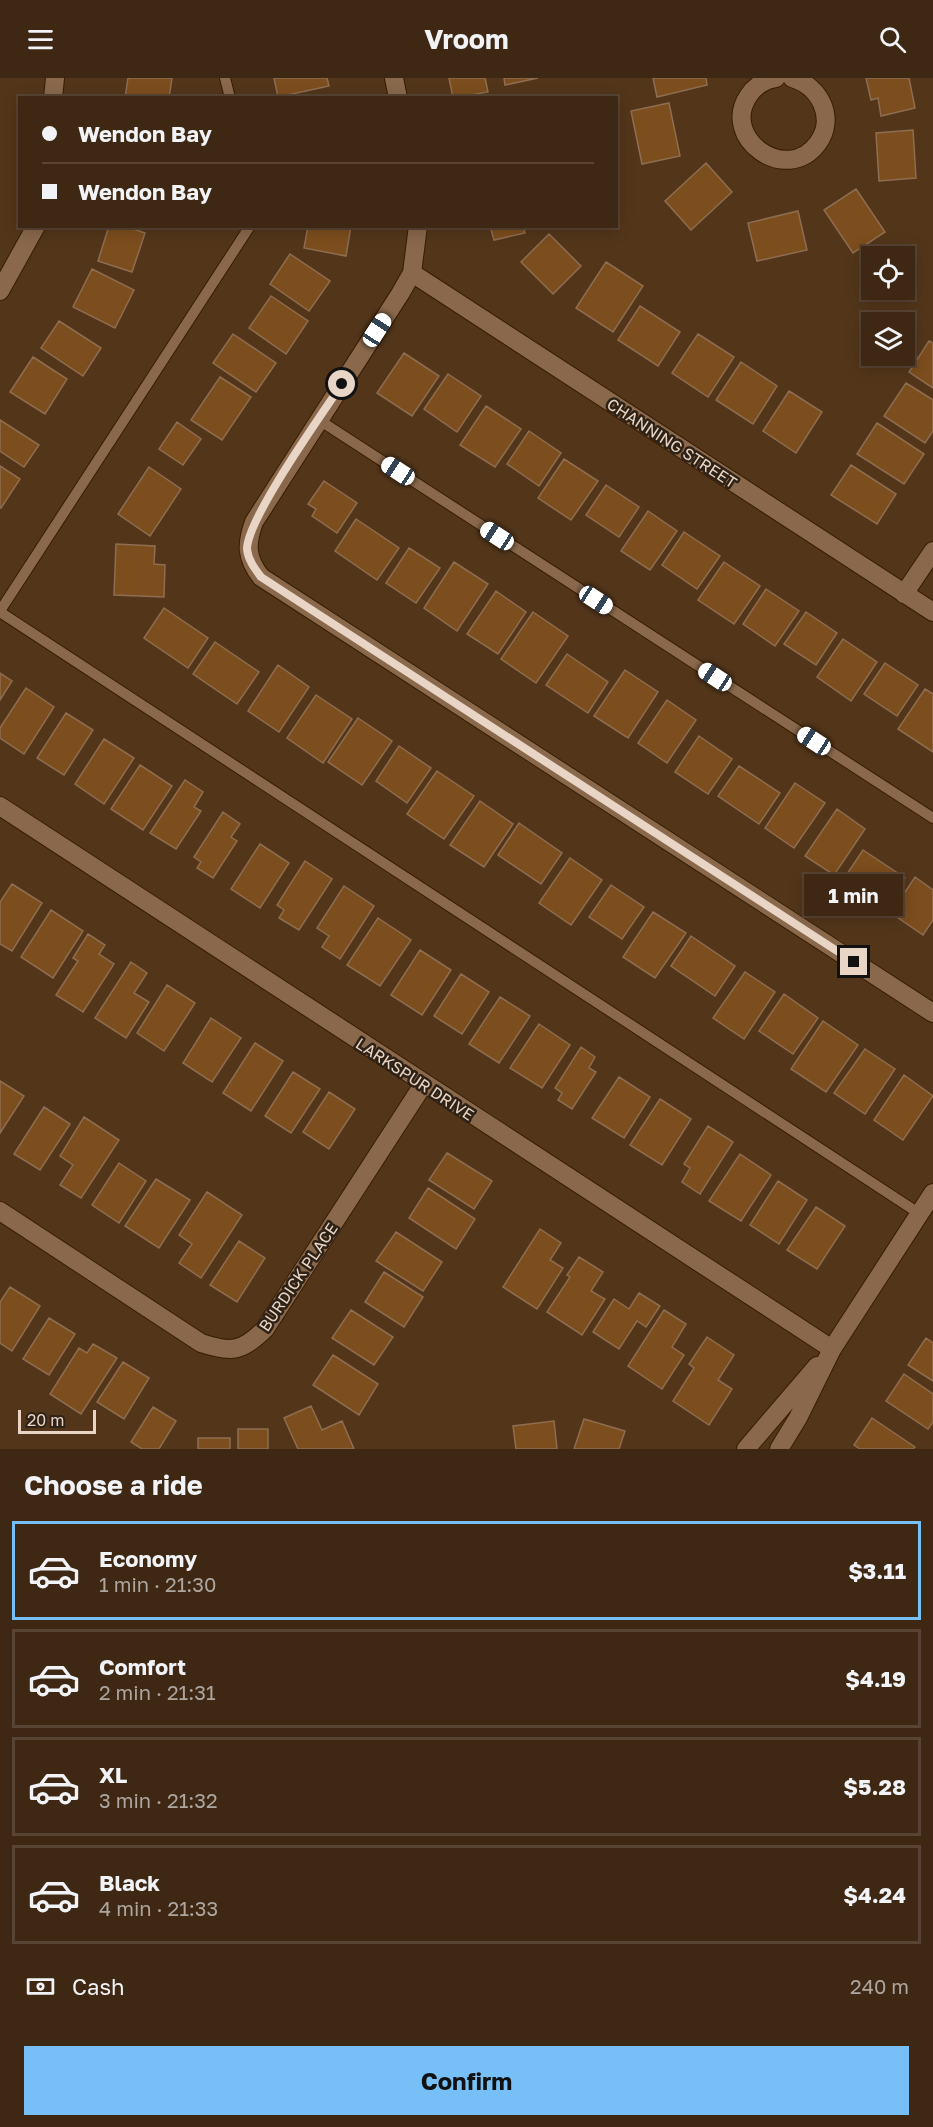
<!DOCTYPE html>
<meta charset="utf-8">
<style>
body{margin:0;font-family:"Golos Text",sans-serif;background:#493422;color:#f1f3f6;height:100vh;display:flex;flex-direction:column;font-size:22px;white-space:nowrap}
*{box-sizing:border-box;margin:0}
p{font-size:20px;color:#ada6a0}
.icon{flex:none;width:33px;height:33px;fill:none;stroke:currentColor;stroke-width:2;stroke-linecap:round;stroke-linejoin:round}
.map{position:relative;height:1371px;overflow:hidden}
.panel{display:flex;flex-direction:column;background:#3e2814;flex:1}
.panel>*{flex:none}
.banner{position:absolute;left:18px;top:18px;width:600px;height:132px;border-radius:0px;box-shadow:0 3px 15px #0003,0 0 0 2px #574434;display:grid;align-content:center;height:132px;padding:0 24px;background:#3e2814}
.buttons{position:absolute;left:861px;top:168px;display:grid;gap:12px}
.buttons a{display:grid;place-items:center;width:54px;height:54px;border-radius:0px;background:#3e2814;box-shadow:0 3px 15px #0003,0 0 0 2px #574434;font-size:30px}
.scale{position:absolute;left:18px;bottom:15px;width:78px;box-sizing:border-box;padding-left:6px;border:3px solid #e8d5c6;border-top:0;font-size:16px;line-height:21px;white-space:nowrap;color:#e8d5c6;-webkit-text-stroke:4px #2e2115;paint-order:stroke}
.end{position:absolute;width:27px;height:27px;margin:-14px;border:8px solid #e8d5c6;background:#111;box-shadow:0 0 0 3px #111}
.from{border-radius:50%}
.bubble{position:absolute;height:42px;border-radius:0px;background:#3e2814;box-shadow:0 3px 15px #0003,0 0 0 2px #574434;font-size:20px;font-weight:700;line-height:42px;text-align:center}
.car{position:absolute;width:18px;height:36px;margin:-18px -9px;border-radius:8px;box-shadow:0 0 4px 2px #0007;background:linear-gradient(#fff 24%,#345 0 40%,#fff 0 76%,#345 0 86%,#fff 0)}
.banner b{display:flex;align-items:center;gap:21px;height:57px;font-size:22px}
.banner b+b{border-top:2px solid #574434}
.banner i{width:15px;height:15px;background:#f1f3f6}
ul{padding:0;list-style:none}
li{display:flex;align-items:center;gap:18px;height:99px;margin:0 12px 9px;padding:0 12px;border:3px solid #574434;border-radius:0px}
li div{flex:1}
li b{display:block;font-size:22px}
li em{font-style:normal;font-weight:700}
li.active{border-color:#76c0f7}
li>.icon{width:54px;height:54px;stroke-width:1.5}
h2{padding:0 24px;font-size:27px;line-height:72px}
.pay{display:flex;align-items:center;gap:15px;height:66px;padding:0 24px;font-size:22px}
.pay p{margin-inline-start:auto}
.action{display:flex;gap:12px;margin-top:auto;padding:12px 24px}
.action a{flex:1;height:69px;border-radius:0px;background:#76c0f7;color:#111;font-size:24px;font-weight:700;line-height:69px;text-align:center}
header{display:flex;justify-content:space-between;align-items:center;height:78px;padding:0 24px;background:#3e2814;font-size:27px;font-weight:700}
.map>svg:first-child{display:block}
.building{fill:#7c4d1d;stroke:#8e6d51;stroke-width:1.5}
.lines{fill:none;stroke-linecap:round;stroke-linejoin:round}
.lane-casing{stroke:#381c01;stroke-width:12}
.street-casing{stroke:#381c01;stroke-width:20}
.secondary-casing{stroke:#381c01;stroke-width:20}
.lane{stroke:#89684c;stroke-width:10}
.street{stroke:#89684c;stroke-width:18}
.secondary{stroke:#89684c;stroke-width:18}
.route{stroke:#e8d5c6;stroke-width:8}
.labels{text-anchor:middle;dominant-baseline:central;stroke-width:5;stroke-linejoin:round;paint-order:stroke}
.street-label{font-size:16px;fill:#e8d5c6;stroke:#2e2115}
</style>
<header><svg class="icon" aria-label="menu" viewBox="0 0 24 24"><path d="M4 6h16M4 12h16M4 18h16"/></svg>Vroom<svg class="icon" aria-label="search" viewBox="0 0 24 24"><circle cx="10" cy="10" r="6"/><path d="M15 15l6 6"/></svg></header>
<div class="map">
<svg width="933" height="1371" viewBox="0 0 933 1371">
<rect width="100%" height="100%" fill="#53361a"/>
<path class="building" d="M 128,0 L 172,0 L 169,20 L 125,20 Z
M 274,0 L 327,0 L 329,8 L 278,19 Z
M 449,0 L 485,0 L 488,14 L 453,20 Z
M 504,0 L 538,0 L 505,7 Z
M 653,0 L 706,0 L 707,7 L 657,19 Z
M 866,0 L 909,0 L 915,30 L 881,38 L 878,20 L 871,22 Z
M 669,25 L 680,78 L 642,86 L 631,33 Z
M 913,52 L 916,100 L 879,103 L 876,55 Z
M 706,85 L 732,114 L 691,152 L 665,123 Z
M 856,111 L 885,154 L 853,175 L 824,132 Z
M 798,133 L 807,172 L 757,183 L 748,145 Z
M 109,148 L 125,148 L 145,155 L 132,194 L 98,183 Z
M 308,148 L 351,148 L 346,178 L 304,170 Z
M 490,148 L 523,148 L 525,155 L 494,162 Z
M 549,156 L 581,188 L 553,216 L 521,184 Z
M 290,176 L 330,203 L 309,233 L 270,206 Z
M 606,184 L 643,208 L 613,254 L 576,230 Z
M 92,191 L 134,212 L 115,250 L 73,229 Z
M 271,218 L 308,243 L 286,276 L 249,250 Z
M 640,228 L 680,254 L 658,288 L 618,262 Z
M 59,243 L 101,270 L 83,298 L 41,270 Z
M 233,256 L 276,285 L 256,314 L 213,285 Z
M 698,256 L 734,279 L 708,319 L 672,295 Z
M 929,263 L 933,265 L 933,310 L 909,294 Z
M 404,275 L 439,298 L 412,338 L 377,315 Z
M 33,279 L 67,301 L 45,336 L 10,314 Z
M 741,284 L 777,308 L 753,346 L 716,322 Z
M 448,296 L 481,318 L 457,354 L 424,331 Z
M 220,299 L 251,319 L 222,362 L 191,342 Z
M 906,305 L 933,322 L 933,353 L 925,365 L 884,338 Z
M 789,313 L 822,334 L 796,375 L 763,353 Z
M 486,328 L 521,351 L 495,389 L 460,367 Z
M 0,342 L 39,367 L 24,389 L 0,373 Z
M 177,344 L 201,361 L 183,387 L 159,371 Z
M 877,345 L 924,376 L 904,406 L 857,376 Z
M 529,353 L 561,375 L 539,408 L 507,386 Z
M 564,381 L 598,403 L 571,442 L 538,420 Z
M 851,387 L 896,416 L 877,446 L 831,417 Z
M 0,388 L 20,401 L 1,430 L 0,430 Z
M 149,389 L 181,411 L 150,458 L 118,436 Z
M 324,403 L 357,425 L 337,455 L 312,438 L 316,431 L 308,426 Z
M 606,407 L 639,429 L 619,459 L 586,437 Z
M 648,433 L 677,453 L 650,492 L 621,473 Z
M 356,441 L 399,470 L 377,502 L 335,473 Z
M 684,454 L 720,478 L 697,511 L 662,487 Z
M 116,466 L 155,468 L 154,486 L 165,487 L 164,519 L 114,517 Z
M 409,470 L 440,490 L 416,525 L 386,505 Z
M 454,484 L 488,506 L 457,553 L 424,530 Z
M 724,484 L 760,508 L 734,546 L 698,522 Z
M 766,511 L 799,533 L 775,568 L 743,546 Z
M 496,513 L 526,534 L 498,576 L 467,556 Z
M 164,530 L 208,560 L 188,590 L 144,560 Z
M 533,534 L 568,558 L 536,605 L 501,581 Z
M 806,534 L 837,555 L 816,587 L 784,566 Z
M 843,561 L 877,584 L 851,623 L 817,599 Z
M 215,564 L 259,594 L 237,626 L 193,596 Z
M 567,576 L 608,604 L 588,635 L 546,607 Z
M 885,585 L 918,607 L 897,638 L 864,616 Z
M 278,587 L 309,609 L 279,654 L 248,633 Z
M 625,592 L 658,614 L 628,660 L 594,638 Z
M 0,595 L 12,603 L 0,622 Z
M 26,610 L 54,629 L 24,676 L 0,660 L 0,650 Z
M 925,611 L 933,616 L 933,674 L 898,651 Z
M 316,617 L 352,641 L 323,685 L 287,660 Z
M 667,622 L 696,642 L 667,685 L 638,665 Z
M 66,635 L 93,652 L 64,697 L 37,680 Z
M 358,640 L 392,663 L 362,707 L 328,684 Z
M 699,658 L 732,681 L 708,716 L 675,694 Z
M 104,661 L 134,680 L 104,726 L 75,706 Z
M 399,668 L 431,690 L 407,725 L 376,703 Z
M 140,687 L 172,708 L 143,752 L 111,731 Z
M 739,688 L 780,715 L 759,746 L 718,718 Z
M 437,693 L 474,718 L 444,761 L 407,736 Z
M 185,702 L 203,714 L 194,729 L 201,733 L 176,771 L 150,755 Z
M 795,705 L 825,725 L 794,770 L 765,750 Z
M 480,723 L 513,746 L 484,789 L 450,767 Z
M 837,731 L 865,751 L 834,797 L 805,778 Z
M 223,734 L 240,746 L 231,759 L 237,763 L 213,800 L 197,790 L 201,784 L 194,779 Z
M 519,745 L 562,775 L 541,806 L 498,777 Z
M 260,766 L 289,785 L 260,830 L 231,811 Z
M 863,772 L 905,800 L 885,830 L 843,802 Z
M 570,780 L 602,802 L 571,847 L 539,825 Z
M 305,783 L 332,801 L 299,852 L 279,840 L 284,832 L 277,827 Z
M 915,799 L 933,812 L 933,842 L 923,857 L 891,835 Z
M 12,806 L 42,825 L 12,873 L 0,866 L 0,824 Z
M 611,807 L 644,829 L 622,861 L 589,839 Z
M 344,808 L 374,828 L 340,881 L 322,869 L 329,858 L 317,850 Z
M 51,832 L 83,853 L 53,900 L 21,879 Z
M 653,834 L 686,855 L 655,900 L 623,879 Z
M 378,840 L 411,862 L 380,908 L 347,887 Z
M 88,856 L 105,867 L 99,876 L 114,886 L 83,934 L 56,917 L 78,883 L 73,880 Z
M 691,858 L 735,888 L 715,918 L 671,888 Z
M 420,872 L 451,892 L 422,937 L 391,917 Z
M 131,884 L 147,895 L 134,915 L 149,924 L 126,960 L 95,940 Z
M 745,894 L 775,914 L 744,961 L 713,940 Z
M 461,896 L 489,914 L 462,956 L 434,938 Z
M 167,907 L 195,925 L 164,973 L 137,955 Z
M 784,916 L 818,940 L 793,976 L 759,953 Z
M 500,919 L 530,938 L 499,985 L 469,966 Z
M 211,940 L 241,960 L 212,1004 L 183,985 Z
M 823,943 L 858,967 L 826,1014 L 791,991 Z
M 539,946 L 570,967 L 542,1010 L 510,990 Z
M 255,965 L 283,983 L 251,1033 L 223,1015 Z
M 581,969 L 595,979 L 589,990 L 596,994 L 572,1031 L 558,1022 L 562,1015 L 555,1010 Z
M 865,971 L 895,991 L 865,1036 L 834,1015 Z
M 293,994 L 320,1011 L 291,1055 L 265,1038 Z
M 904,997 L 933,1018 L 903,1062 L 874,1042 Z
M 619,999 L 650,1019 L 624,1060 L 592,1040 Z
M 0,1003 L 24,1018 L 0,1055 Z
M 329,1014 L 355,1031 L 329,1071 L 303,1054 Z
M 660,1021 L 691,1041 L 662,1087 L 630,1067 Z
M 44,1029 L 70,1046 L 40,1092 L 14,1076 Z
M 84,1039 L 119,1062 L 81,1120 L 60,1107 L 73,1087 L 60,1078 Z
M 708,1048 L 733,1064 L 700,1116 L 682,1104 L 690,1090 L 684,1086 Z
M 447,1075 L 492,1103 L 474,1131 L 429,1102 Z
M 740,1076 L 771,1097 L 741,1143 L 709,1123 Z
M 119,1085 L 146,1103 L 119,1145 L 92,1127 Z
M 156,1101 L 190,1122 L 159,1170 L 125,1148 Z
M 778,1103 L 807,1122 L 779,1166 L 750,1147 Z
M 428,1110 L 475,1141 L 456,1171 L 409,1140 Z
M 207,1114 L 242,1137 L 201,1200 L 179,1185 L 192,1166 L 179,1157 Z
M 816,1129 L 845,1148 L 817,1191 L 787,1172 Z
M 540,1151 L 561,1165 L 550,1182 L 563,1190 L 537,1231 L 503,1209 Z
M 396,1154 L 442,1184 L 423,1213 L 376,1183 Z
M 239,1163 L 265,1180 L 237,1224 L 210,1207 Z
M 579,1179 L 603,1194 L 591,1213 L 605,1221 L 582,1257 L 547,1234 L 570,1199 L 567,1197 Z
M 384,1194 L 423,1219 L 404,1249 L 365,1224 Z
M 10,1209 L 40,1228 L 12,1273 L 0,1265 L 0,1224 Z
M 639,1215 L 660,1228 L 646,1249 L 637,1243 L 619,1271 L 593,1254 L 614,1221 L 629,1231 Z
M 351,1232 L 393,1259 L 374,1287 L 332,1260 Z
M 664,1232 L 686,1246 L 672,1269 L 684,1277 L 662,1311 L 628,1288 Z
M 49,1240 L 75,1256 L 49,1297 L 23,1281 Z
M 707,1259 L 734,1277 L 718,1302 L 732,1311 L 709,1347 L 673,1323 L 694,1290 L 689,1286 Z
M 926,1260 L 933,1265 L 933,1303 L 908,1287 Z
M 93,1266 L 117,1280 L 81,1336 L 50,1316 L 79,1270 L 87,1275 Z
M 333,1277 L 378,1306 L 359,1337 L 313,1307 Z
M 123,1284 L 149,1300 L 124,1341 L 97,1324 Z
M 904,1296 L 933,1316 L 933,1344 L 928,1351 L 886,1323 Z
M 311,1328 L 322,1352 L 342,1343 L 354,1371 L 298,1371 L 284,1340 Z
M 153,1329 L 176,1343 L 159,1371 L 142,1371 L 131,1364 Z
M 872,1340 L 915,1369 L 913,1371 L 860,1371 L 854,1367 Z
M 584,1341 L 625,1353 L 619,1371 L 574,1371 Z
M 554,1343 L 557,1371 L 516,1371 L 513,1348 Z
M 238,1351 L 268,1351 L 268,1371 L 238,1371 Z
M 198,1360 L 230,1360 L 230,1371 L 198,1371 Z"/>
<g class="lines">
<g class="lane-casing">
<path id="lane" d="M 225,0 L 230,20
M 319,342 L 933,740
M 0,533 L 250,148
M 0,534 L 920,1136"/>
</g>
<g class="street-casing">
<path id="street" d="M 394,0 L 398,20
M 776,0 C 766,1 755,8 749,17 C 719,60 787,108 818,65 C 836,40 820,8 792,0
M 53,20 L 55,0
M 418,148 L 412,195 L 400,216 L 254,444 C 246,466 246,480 261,499 L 933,935
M 412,195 L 933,534
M 0,213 L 36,148
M 904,516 L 933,473
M 0,728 L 832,1271
M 0,1133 L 201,1265 C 231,1275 242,1274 265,1251 L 423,1007"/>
</g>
<g class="secondary-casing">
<path id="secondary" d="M 746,1371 L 817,1288
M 779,1371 L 798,1340 L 832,1271 L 933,1115"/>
</g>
<use href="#lane" class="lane"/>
<use href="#street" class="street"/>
<use href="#secondary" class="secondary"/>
</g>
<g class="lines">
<path class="route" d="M 342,306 C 322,336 247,441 247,471 C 248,482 255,491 261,499 L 854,884"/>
</g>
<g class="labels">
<g class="street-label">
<text transform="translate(672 365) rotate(33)">CHANNING STREET</text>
<text transform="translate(415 1001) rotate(33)">LARKSPUR DRIVE</text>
<text transform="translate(298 1199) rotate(-56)">BURDICK PLACE</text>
</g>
</g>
</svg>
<div class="buttons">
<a><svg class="icon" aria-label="locate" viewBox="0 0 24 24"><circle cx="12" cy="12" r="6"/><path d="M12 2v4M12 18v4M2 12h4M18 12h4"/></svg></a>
<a><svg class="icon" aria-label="layers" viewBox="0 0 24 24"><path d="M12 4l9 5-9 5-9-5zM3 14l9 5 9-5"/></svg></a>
</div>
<div class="scale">20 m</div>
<i class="end from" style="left:342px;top:306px"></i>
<i class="end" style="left:854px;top:884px"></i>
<div class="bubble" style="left:804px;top:796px;width:99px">1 min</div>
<i class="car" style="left:377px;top:252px;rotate:33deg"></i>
<i class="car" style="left:398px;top:393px;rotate:303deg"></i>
<i class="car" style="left:497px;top:458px;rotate:303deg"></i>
<i class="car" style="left:596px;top:522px;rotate:123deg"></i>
<i class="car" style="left:715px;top:599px;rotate:303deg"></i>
<i class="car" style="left:814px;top:663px;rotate:303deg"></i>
<div class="banner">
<b><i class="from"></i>Wendon Bay</b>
<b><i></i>Wendon Bay</b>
</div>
</div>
<section class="panel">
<h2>Choose a ride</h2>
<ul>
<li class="active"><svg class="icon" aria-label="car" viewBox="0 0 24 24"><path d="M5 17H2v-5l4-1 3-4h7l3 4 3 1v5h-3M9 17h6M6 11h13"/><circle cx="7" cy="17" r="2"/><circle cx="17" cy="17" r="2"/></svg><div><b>Economy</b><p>1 min · 21:30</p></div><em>$3.11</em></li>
<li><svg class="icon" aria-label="car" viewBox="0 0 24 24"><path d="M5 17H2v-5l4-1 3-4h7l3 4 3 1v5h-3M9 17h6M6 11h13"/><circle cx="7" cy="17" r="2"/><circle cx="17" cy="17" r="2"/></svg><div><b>Comfort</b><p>2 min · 21:31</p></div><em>$4.19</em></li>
<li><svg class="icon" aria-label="car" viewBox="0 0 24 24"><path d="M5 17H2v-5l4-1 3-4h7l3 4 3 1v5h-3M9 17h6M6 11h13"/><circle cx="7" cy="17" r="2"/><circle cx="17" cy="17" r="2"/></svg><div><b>XL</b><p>3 min · 21:32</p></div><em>$5.28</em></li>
<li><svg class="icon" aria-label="car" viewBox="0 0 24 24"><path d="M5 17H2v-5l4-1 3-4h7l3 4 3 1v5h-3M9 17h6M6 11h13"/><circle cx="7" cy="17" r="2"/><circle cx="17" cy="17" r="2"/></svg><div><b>Black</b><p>4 min · 21:33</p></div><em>$4.24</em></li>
</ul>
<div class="pay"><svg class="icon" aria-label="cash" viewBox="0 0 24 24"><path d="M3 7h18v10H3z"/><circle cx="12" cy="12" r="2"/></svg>Cash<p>240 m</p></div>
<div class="action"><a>Confirm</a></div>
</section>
